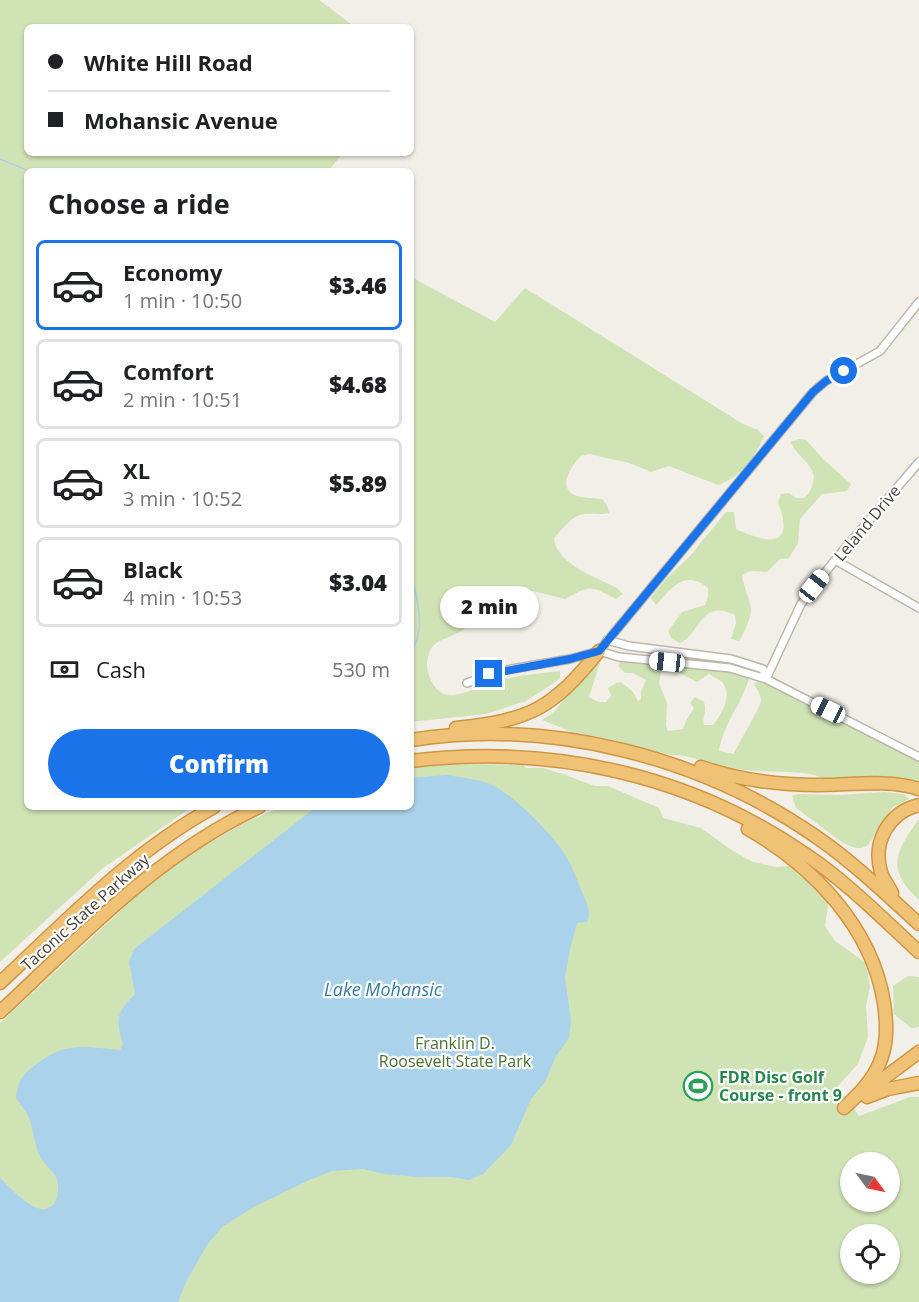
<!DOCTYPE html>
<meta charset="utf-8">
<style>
body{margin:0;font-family:"Open Sans",sans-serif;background:#f6f6f6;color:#202124;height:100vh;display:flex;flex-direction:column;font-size:22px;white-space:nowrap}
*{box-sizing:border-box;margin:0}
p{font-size:20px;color:#757577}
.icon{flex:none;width:33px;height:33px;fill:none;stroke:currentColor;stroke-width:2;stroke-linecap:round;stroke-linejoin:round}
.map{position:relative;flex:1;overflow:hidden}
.drawer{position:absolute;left:24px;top:168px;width:390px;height:642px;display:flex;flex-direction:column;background:#fff;border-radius:9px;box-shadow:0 2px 4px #0004}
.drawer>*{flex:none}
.guide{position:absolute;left:24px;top:24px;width:390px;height:132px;border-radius:9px;box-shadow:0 2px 4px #0004;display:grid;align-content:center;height:132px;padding:0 24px;background:#fff}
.needle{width:39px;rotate:123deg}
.tools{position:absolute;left:840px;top:1152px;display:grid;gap:12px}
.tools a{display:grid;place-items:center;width:60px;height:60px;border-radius:50%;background:#fff;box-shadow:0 2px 4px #0004;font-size:30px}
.end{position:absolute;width:27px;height:27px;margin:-14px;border:8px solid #1a73e8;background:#fff;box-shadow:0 0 0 3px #fff}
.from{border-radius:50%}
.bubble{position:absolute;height:42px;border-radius:21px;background:#fff;box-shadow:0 2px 4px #0004;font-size:20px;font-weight:800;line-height:42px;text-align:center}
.car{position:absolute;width:18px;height:36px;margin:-18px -9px;border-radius:8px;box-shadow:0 0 4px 2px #0007;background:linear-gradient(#fff 24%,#345 0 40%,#fff 0 76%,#345 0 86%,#fff 0)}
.guide b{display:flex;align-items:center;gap:21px;height:57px;font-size:22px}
.guide b+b{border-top:2px solid #e0e0e0}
.guide i{width:15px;height:15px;background:#202124}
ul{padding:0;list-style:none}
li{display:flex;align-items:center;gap:18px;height:90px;margin:0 12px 9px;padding:0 12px;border:3px solid #e0e0e0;border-radius:9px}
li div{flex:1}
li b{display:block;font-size:22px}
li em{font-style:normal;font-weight:800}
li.active{border-color:#1a73e8}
li>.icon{width:54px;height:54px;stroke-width:1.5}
h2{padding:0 24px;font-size:27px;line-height:72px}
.pay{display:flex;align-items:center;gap:15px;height:66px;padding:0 24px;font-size:22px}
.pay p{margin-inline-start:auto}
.button{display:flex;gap:12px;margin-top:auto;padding:12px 24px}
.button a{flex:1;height:69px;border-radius:36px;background:#1a73e8;color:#fff;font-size:24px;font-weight:800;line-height:69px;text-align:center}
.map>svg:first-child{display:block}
.green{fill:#d0e3b4;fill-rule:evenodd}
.water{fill:#aad2ea}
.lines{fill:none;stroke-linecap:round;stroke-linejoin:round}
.stream{stroke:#aad2ea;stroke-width:1.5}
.minor-casing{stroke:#bdb6ab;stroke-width:10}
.motorway-casing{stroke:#cf9645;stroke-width:15}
.minor{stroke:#fff;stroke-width:7}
.motorway{stroke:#f0c275;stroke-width:12}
.route{stroke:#1a73e8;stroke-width:8}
.labels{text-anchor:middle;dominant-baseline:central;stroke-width:4.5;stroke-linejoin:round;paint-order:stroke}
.street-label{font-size:16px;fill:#453f37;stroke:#fff}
.park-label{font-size:16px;fill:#4c7130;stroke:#fff}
.leisure-label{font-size:16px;font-weight:bold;fill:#27864d;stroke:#fff;text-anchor:start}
.water-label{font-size:18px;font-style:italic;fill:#3879a0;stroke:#fff}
</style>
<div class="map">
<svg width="919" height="1302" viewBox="0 0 919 1302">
<rect width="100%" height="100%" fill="#f2efe8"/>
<path class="green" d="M 0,0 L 319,0 L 355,27 L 27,27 L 27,153 L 343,153 L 328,171 L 27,171 L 27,807 L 192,807 L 103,868 L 0,962 Z
M 411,277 L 495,322 L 525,288 L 743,424 L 758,430 L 764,436 C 756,456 740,478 718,485 L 669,466 L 651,472 L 629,463 L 589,454 L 581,456 C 571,466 556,489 577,496 C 584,498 594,498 602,499 L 607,505 L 609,513 C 600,515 593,513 584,514 C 572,515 562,530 554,538 C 556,564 596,577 617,588 L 623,594 L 616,599 C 590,586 592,584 565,599 L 533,591 L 525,591 L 509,595 L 501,592 L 493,592 L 471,605 L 468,612 L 467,627 C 457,636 443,637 434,645 C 429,649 427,660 427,666 C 428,679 437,696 452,695 C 466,695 486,683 501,680 C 517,676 534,674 551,672 L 560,671 L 560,679 L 526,701 L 486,714 L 419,721 L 411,721 Z
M 798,439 L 806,440 L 823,459 L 851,484 L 847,491 L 822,494 L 800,519 L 798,543 L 789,558 L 780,559 L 767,572 L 750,571 L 742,575 C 743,584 751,603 751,609 C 751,619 744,633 739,641 L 731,639 L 736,623 L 735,615 C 700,598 701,634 680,643 L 672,639 L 668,631 L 682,612 L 705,605 L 708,597 L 708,588 C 685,569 672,588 656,605 L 651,598 L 666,579 L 690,556 L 726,512 L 734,512 L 736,529 C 767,543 796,550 778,502 L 781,494 L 789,493 L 796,498 L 804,498 C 810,493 811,490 813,482 C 818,466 796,457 791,442 Z
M 621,660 L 662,666 L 659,683 L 667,703 L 666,726 L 668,731 L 683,729 L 687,719 L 694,708 L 690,703 L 695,697 L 704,702 C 707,713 702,716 704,725 L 713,725 C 722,714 733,695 722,682 C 719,679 713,677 709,674 L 697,682 L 678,672 L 676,666 C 699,664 727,668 749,678 C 742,704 723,724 719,751 L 734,754 C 738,744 761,706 761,701 C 761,695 757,688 753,684 L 760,681 L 779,689 L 919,760 L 919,788 L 829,783 C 816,769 780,773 762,771 C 750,771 737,769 725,767 C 707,764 689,754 671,755 L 604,738 L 572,732 L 542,720 L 555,711 L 592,662 L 600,663 L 589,697 L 598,702 L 606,702 L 611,696 L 608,688 L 616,683 L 621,682 L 633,692 L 638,701 L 641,699 L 641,691 L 646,680 L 633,673 L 625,673 L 618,666 Z
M 411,751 L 439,759 L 457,758 L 466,764 L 523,765 L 526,768 L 543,768 L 560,773 L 595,786 L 608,786 L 659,808 L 663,818 L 701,828 L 733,851 L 753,862 L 777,867 L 790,866 L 829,900 L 825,926 L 835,941 L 866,963 L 870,987 L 866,1006 L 868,1037 L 858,1064 L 838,1086 L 859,1116 L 910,1097 L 919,1097 L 919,1302 L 0,1302 L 0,1023 L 145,888 L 194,852 L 246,822 L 282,807 L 411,807 ZM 850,1162 L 890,1162 L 890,1202 L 850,1202 ZM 850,1234 L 890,1234 L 890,1274 L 850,1274 Z
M 885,792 L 903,794 L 909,799 L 892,808 L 868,845 L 862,848 L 855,848 L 843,843 L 796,808 L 792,796 L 798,794 L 840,795 Z
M 918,820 L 919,820 L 919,900 C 885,869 896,852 918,820 Z
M 908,976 L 919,977 L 919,1027 L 911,1028 L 894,1014 L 893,986 Z"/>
<path class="water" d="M 447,775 C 463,778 482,779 496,787 C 516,798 549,831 562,850 C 571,862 576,878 582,892 C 586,901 592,913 587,922 L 577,923 L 570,949 L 565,978 L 571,1021 L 569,1038 L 556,1056 L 545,1082 L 531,1099 L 511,1145 L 483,1174 L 469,1180 L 451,1177 L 419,1177 L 384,1174 L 363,1169 L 332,1171 L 307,1181 L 254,1207 L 222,1227 L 207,1245 L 186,1282 L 178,1302 L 0,1302 L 0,1178 C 11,1188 43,1226 56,1200 C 59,1193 59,1183 56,1177 C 52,1170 45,1165 41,1158 C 34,1146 34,1131 29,1118 C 26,1111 20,1104 16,1098 C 18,1080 23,1074 38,1063 C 66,1041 86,1047 120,1050 L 123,1044 C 115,1019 117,1012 135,994 L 129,962 L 134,949 L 311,811 L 317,807 L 411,807 L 411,778 Z"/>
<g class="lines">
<path class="stream" d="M 0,159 L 29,171
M 411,573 C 417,600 427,627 411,652"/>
<g class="minor-casing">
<path id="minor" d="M 835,560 L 919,608
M 607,640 L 629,646 L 731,659 L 763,669 L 766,679
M 599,651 L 813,392 L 826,381 L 880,351 L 919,302
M 766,679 L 801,604 L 835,560 L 919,462
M 467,683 L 500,671 L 570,659 L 599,651 L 619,657 L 730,668 L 766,679 L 919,757"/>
</g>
<g class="motorway-casing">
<path id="motorway" d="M 456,728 C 531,720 552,709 599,651
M 411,740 C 552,718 702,757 818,838 C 855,864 886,894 919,924
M 411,761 C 550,744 689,774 805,854 C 847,882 882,918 919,952
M 701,767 C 739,780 778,785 818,785 C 851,785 888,779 919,789
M 748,829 C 812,865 872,927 884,1003 C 887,1023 888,1043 880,1062 C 873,1080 858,1095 844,1108
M 892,893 C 889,886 883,880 881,872 C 872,842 889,812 919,805
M 0,983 C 67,920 132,852 214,807
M 0,1012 C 84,934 154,857 259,807
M 864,1093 L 919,1052
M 867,1097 L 888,1089 L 919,1083"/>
</g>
<use href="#minor" class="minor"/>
<use href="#motorway" class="motorway"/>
</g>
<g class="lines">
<path class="route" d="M 489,674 L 570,659 L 599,651 L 813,392 L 826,381 L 844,371"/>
</g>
<defs>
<g id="stadium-ring" transform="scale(1.5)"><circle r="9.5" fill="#fff" stroke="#2e9e5b" stroke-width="1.5"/><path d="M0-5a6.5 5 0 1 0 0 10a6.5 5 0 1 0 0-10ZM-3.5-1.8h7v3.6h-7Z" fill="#2e9e5b"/></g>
</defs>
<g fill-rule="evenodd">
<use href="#stadium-ring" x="698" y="1086"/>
</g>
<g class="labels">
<g class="street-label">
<text transform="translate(867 523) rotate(-50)">Leland Drive</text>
<text transform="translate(85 912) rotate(-42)">Taconic State Parkway</text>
</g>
<g class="park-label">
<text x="455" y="1043">Franklin D.<tspan x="455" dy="18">Roosevelt State Park</tspan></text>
</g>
<g class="leisure-label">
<text x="719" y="1077">FDR Disc Golf<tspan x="719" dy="18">Course - front 9</tspan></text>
</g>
<g class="water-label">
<text x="383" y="989">Lake Mohansic</text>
</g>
</g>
</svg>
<div class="tools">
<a><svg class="needle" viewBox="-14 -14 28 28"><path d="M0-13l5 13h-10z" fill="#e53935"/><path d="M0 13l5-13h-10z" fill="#757577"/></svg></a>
<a><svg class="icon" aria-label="locate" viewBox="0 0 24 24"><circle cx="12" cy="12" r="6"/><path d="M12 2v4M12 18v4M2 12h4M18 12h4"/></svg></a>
</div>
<i class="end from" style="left:844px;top:371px"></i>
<i class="end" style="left:489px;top:674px"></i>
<div class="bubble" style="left:440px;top:586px;width:99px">2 min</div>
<i class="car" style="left:814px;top:586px;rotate:38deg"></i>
<i class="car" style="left:667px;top:662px;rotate:276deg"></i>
<i class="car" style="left:828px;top:710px;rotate:296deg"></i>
<div class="guide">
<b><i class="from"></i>White Hill Road</b>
<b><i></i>Mohansic Avenue</b>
</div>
<section class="drawer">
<h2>Choose a ride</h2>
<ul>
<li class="active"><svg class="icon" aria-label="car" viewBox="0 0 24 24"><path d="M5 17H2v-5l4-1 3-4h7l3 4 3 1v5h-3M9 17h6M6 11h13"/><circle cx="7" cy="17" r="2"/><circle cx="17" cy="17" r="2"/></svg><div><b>Economy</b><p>1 min · 10:50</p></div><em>$3.46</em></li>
<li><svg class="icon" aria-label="car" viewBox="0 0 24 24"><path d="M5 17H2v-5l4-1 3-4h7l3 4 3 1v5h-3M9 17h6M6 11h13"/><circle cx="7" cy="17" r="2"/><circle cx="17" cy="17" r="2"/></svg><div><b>Comfort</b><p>2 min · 10:51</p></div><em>$4.68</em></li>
<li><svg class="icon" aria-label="car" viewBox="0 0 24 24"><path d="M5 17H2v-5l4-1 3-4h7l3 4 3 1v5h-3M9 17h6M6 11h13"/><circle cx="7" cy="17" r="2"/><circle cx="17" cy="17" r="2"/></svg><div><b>XL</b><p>3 min · 10:52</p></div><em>$5.89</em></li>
<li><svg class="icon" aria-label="car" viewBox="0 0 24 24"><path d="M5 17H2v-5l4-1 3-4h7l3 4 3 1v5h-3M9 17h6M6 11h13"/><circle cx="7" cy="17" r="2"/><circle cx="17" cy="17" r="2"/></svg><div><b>Black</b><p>4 min · 10:53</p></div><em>$3.04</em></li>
</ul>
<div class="pay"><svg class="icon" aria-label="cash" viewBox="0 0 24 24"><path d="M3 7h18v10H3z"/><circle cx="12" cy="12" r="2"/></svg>Cash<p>530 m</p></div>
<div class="button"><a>Confirm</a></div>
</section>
</div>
